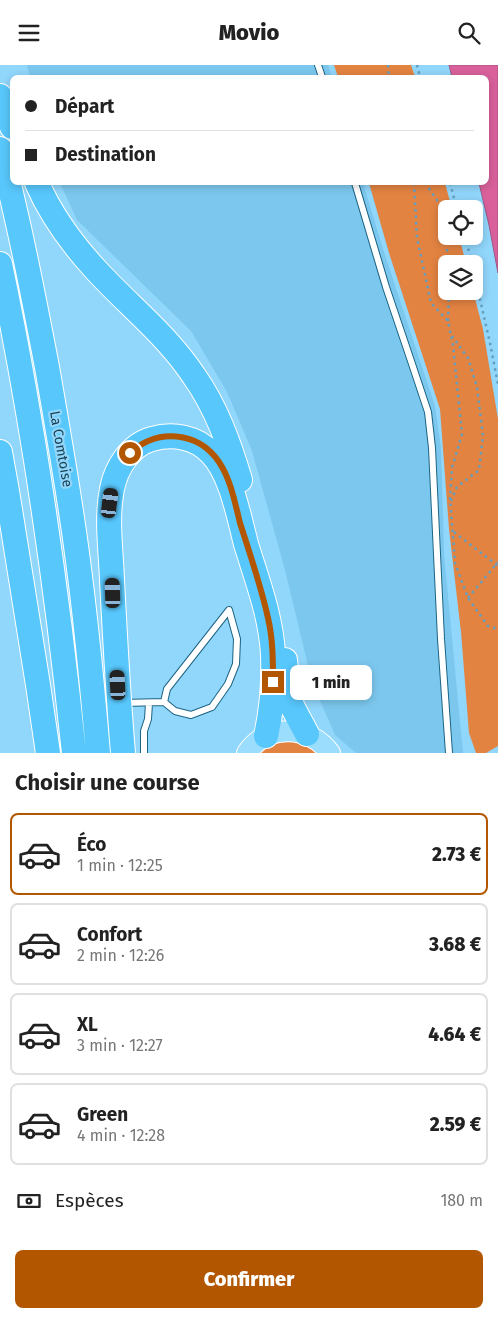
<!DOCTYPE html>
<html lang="fr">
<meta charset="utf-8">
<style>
body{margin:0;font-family:"Fira Sans",sans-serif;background:#f2f2f2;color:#222;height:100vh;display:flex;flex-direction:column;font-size:19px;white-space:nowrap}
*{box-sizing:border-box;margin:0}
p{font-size:16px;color:#767676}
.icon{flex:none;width:28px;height:28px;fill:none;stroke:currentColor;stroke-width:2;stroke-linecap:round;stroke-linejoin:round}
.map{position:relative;height:688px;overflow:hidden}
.drawer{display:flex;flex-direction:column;background:#fff;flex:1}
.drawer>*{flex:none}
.top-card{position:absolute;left:10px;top:10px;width:479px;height:110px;border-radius:8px;box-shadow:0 2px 8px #0003;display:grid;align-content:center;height:110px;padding:0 15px;background:#fff}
.buttons{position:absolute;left:438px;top:135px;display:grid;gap:10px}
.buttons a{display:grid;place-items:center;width:45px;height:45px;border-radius:8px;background:#fff;box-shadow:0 2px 8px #0003;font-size:25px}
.end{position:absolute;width:22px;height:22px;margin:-11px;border:6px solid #b35600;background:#fff;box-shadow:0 0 0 2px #fff}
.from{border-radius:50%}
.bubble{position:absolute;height:35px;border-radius:8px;background:#fff;box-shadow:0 2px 8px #0003;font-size:16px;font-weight:800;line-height:35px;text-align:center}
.car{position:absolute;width:15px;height:30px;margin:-15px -8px;border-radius:6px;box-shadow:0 0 4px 1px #0007;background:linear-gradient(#222 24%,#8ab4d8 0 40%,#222 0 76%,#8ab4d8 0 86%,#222 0)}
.top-card b{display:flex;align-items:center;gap:18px;height:48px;font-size:19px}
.top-card b+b{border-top:1px solid #e0e0e0}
.top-card i{width:12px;height:12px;background:#222}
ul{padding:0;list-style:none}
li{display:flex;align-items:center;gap:15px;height:82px;margin:0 10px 8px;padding:0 5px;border:2px solid #e0e0e0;border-radius:8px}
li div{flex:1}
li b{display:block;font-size:19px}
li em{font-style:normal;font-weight:800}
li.selected{border-color:#b35600}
li>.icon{width:45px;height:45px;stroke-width:1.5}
h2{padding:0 15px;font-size:22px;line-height:60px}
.pay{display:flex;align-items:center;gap:12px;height:55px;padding:0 15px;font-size:19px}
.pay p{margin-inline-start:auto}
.cta{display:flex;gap:10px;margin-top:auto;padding:10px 15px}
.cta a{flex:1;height:58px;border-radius:8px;background:#b35600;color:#fff;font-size:20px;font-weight:800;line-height:58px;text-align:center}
header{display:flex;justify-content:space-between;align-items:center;height:65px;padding:0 15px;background:#fff;font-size:22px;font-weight:800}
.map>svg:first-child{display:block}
.built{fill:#7cc7ee}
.green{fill:#e38342}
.water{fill:#d9609b;stroke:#a05685}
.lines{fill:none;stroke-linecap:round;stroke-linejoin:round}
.service-casing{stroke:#1b6484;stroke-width:8}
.primary-casing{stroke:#fff;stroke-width:22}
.motorway-casing{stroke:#fff;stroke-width:26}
.path{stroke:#659ebd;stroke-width:2.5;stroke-dasharray:2.5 4;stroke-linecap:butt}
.service{stroke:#fff;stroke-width:6}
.primary{stroke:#9bddfd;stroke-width:20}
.motorway{stroke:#58c7fc;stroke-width:24}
.route{stroke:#b35600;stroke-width:6}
.labels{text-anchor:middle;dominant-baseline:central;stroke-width:4.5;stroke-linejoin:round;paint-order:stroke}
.street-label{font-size:14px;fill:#1a4053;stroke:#91d6fb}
</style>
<header><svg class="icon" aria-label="menu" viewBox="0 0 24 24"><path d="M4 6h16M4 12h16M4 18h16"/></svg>Movio<svg class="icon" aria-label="search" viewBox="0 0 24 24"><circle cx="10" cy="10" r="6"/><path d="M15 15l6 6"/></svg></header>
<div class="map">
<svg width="498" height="688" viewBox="0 0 498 688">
<rect width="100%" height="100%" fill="#91d6fb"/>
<path class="built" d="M 27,0 L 328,0 L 332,12 L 30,12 Z
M 60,118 L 363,118 L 383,184 L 435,341 L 441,383 L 444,489 L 463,688 L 356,688 L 335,670 L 312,617 L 285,505 L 252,386 L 227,327 L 191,266 L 77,155 Z"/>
<path class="green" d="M 334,0 L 411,0 L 415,12 L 338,12 Z
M 369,118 L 445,118 L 452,144 L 446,144 L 446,171 L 459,171 L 466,199 L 446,199 L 446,226 L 473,226 L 483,264 L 498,354 L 498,681 L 486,688 L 476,688 L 469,668 L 461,567 L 449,464 L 440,344 L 389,188 Z
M 286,675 L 303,678 L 318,688 L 258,688 L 269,679 Z"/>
<path class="water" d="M 449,0 L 498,0 L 498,208 L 489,160 L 479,118 L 486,118 L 486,12 L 452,12 Z"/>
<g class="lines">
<g class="service-casing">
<path id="service" d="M 318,0 L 322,12
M 355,118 L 386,222 L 412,299 L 428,347 L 432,383 L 441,574 L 449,688
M 122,638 L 164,637 L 175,646 L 191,650 L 212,642 L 228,619 L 236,599 L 237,574 L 229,545 L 167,624 L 164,637
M 144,688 L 144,666 L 148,654 L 149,638"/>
</g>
<g class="primary-casing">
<path id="primary" d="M 247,688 C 267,658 310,660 330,688"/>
</g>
<g class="motorway-casing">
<path id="motorway" d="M 0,31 L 12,62
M 0,84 C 19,156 33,229 47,302 C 55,348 63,394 70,440 C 83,522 91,605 98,688
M 37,118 C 51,150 72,179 96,205 C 129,241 167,270 194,311 C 216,342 229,378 240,415
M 0,199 C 34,361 57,524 74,688
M 0,387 L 7,426 L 38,620 L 48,688
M 285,595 L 288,622 L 292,641 L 307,669
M 123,688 C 118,630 115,573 112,515 C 111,486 106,453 112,424 C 116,403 130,380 152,374 C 173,368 196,372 211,388 C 231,408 239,452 246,479 C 257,515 271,551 273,589 C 274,616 272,644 266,671"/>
</g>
<path class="path" d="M 388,0 L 389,12
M 417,0 L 420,12
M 414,118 L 417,173 L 431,238 L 448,256 L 453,280 L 462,369 L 452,403 L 450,433 L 455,498 L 468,533 L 488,561 L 498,564
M 425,118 L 439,138 L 446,161
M 450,118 L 457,144
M 447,171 L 447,199
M 465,171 L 472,199
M 474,208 L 490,278 L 498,319
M 448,256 L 449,226
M 451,436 L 457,422 L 479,405 L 483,371 L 477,322 L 468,293 L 452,271
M 454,467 L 498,501
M 468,533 L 498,497"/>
<use href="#service" class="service"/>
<use href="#primary" class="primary"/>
<use href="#motorway" class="motorway"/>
</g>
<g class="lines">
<path class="route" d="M 130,388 C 157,363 198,366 219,397 C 231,415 235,438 240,458 C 250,489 261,521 268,553 C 273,574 273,596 273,617"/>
</g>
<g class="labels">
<g class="street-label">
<text transform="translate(61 384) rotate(80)">La Comtoise</text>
</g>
</g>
</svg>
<div class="buttons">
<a><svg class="icon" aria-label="locate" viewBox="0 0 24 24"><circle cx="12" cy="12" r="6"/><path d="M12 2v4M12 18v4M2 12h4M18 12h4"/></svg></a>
<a><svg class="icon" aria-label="layers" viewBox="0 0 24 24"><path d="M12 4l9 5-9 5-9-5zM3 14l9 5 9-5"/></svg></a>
</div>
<i class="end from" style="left:130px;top:388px"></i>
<i class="end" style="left:273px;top:617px"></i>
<div class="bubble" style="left:290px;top:600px;width:82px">1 min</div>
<i class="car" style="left:110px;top:438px;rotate:7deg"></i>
<i class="car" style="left:113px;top:528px;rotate:358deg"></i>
<i class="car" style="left:118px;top:620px;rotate:357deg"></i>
<div class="top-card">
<b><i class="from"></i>Départ</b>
<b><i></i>Destination</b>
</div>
</div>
<section class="drawer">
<h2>Choisir une course</h2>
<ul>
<li class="selected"><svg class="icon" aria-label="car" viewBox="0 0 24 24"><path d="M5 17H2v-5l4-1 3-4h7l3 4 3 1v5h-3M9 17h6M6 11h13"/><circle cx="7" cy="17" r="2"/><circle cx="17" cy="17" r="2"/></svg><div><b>Éco</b><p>1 min · 12:25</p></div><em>2.73 €</em></li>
<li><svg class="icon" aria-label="car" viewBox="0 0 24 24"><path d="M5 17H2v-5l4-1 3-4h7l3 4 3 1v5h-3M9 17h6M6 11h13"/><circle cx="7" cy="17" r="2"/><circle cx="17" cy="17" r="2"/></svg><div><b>Confort</b><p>2 min · 12:26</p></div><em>3.68 €</em></li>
<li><svg class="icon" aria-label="car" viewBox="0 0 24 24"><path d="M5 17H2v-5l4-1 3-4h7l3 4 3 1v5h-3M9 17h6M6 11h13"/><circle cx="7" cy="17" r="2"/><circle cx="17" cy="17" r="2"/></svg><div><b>XL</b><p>3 min · 12:27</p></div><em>4.64 €</em></li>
<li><svg class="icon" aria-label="car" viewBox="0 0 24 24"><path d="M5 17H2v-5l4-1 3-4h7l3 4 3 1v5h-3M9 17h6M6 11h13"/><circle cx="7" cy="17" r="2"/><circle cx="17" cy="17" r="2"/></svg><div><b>Green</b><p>4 min · 12:28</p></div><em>2.59 €</em></li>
</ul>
<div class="pay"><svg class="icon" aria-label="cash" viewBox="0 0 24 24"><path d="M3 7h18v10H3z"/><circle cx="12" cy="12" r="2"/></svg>Espèces<p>180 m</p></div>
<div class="cta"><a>Confirmer</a></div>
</section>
